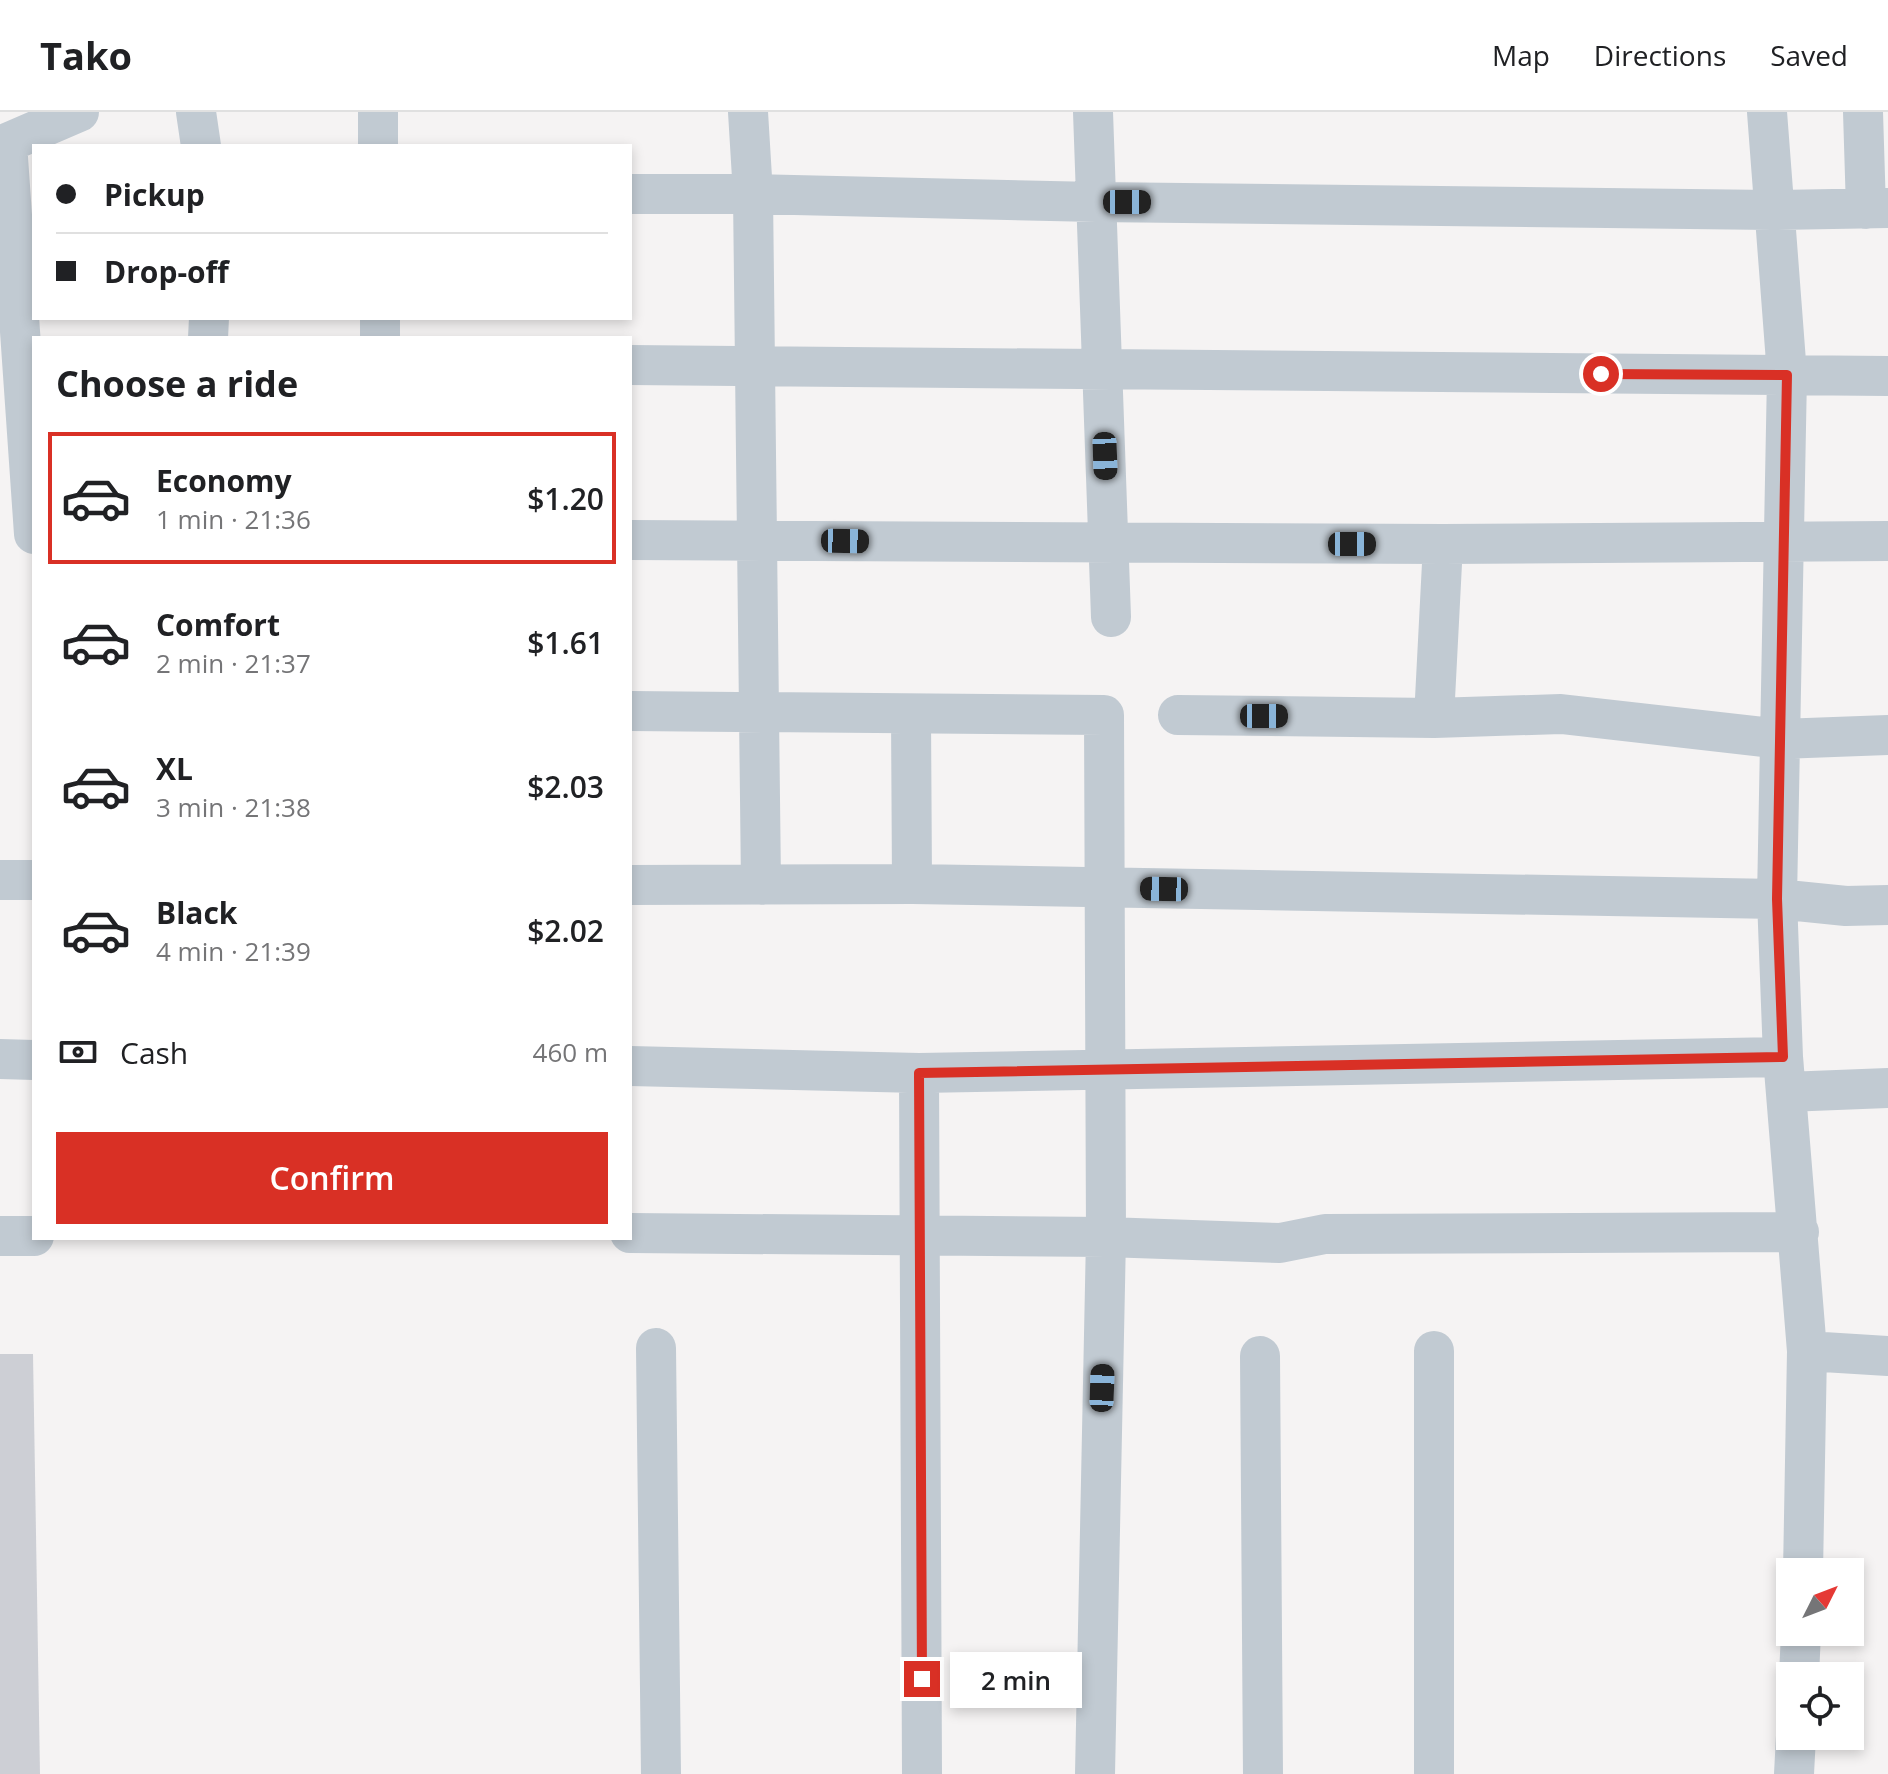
<!DOCTYPE html>
<meta charset="utf-8">
<style>
body{margin:0;font-family:"Open Sans",sans-serif;background:#f6f6f6;color:#202124;height:100vh;display:flex;flex-direction:column;font-size:30px;white-space:nowrap}
*{box-sizing:border-box;margin:0}
p{font-size:26px;color:#757577}
.icon{flex:none;width:44px;height:44px;fill:none;stroke:currentColor;stroke-width:2;stroke-linecap:round;stroke-linejoin:round}
.map{position:relative;flex:1;overflow:hidden}
.sheet{position:absolute;left:32px;top:224px;width:600px;height:904px;display:flex;flex-direction:column;background:#fff;border-radius:0px;box-shadow:0 4px 12px #0003}
.sheet>*{flex:none}
.top-card{position:absolute;left:32px;top:32px;width:600px;height:176px;border-radius:0px;box-shadow:0 4px 12px #0003;display:grid;align-content:center;height:176px;padding:0 24px;background:#fff}
.needle{width:52px;rotate:48deg}
.tools{position:absolute;left:1776px;top:1446px;display:grid;gap:16px}
.tools a{display:grid;place-items:center;width:88px;height:88px;border-radius:0px;background:#fff;box-shadow:0 4px 12px #0003;font-size:40px}
.end{position:absolute;width:36px;height:36px;margin:-18px;border:10px solid #d93025;background:#fff;box-shadow:0 0 0 4px #fff}
.from{border-radius:50%}
.bubble{position:absolute;height:56px;border-radius:0px;background:#fff;box-shadow:0 4px 12px #0003;font-size:26px;font-weight:600;line-height:56px;text-align:center}
.car{position:absolute;width:24px;height:48px;margin:-24px -12px;border-radius:10px;box-shadow:0 0 6px 2px #0007;background:linear-gradient(#222 24%,#8ab4d8 0 40%,#222 0 76%,#8ab4d8 0 86%,#222 0)}
.top-card b{display:flex;align-items:center;gap:28px;height:76px;font-size:30px}
.top-card b+b{border-top:2px solid #e0e0e0}
.top-card i{width:20px;height:20px;background:#202124}
ul{padding:0;list-style:none}
li{display:flex;align-items:center;gap:24px;height:132px;margin:0 16px 12px;padding:0 8px;border:4px solid transparent;border-radius:0px}
li div{flex:1}
li b{display:block;font-size:30px}
li em{font-style:normal;font-weight:600}
li.active{border-color:#d93025}
li>.icon{width:72px;height:72px;stroke-width:1.5}
h2{padding:0 24px;font-size:36px;line-height:96px}
.pay{display:flex;align-items:center;gap:20px;height:88px;padding:0 24px;font-size:30px}
.pay p{margin-inline-start:auto}
.primary-button{display:flex;gap:16px;margin-top:auto;padding:16px 24px}
.primary-button a{flex:1;height:92px;border-radius:0px;background:#d93025;color:#fff;font-size:32px;font-weight:600;line-height:92px;text-align:center}
header{display:flex;align-items:center;gap:48px;box-sizing:border-box;height:112px;padding:0 40px;background:#fff;border-bottom:2px solid #e0e0e0}
header strong{font-size:38px}
nav{display:flex;gap:44px;margin-inline-start:auto;font-size:28px}
.map>svg:first-child{display:block}
.building{fill:#cdcfd5}
.lines{fill:none;stroke-linecap:round;stroke-linejoin:round}
.minor{stroke:#c1cad2;stroke-width:40}
.route{stroke:#d93025;stroke-width:10}
</style>
<header>
<strong>Tako</strong>
<nav><a>Map</a><a>Directions</a><a>Saved</a></nav>
</header>
<div class="map">
<svg width="1888" height="1662" viewBox="0 0 1888 1662">
<rect width="100%" height="100%" fill="#f5f3f3"/>
<path class="building" d="M 0,1242 L 33,1242 L 40,1662 L 0,1662 Z"/>
<g class="lines">
<path class="minor" d="M 196,0 L 201,34
M 378,0 L 378,34
M 748,0 L 753,82 L 1096,90 L 1772,98 L 1888,96
M 1093,0 L 1111,505
M 1767,0 L 1787,263 L 1777,787 L 1783,945 L 1807,1239 L 1888,1244
M 1863,0 L 1866,97
M 7,31 L 34,422
M 0,34 L 79,0
M 630,82 L 753,82 L 761,773
M 380,206 L 380,226
M 208,226 L 209,206
M 630,253 L 1888,264
M 630,428 L 1443,432 L 1888,429
M 630,599 L 1104,603 L 1106,1125 L 1095,1662
M 911,603 L 912,772
M 1178,603 L 1434,606 L 1561,602 L 1780,627 L 1888,623
M 1434,606 L 1443,432
M 0,768 L 34,768
M 630,773 L 912,772 L 1777,787 L 1846,794 L 1888,793
M 0,947 L 34,948
M 630,954 L 919,961 L 1783,945
M 919,961 L 922,1662
M 1786,980 L 1888,976
M 630,1121 L 1106,1125 L 1280,1131 L 1325,1122 L 1799,1120
M 0,1124 L 34,1124
M 656,1236 L 661,1662
M 1434,1239 L 1434,1662
M 1260,1244 L 1263,1662
M 1803,1460 L 1807,1239
M 1799,1564 L 1801,1520
M 1794,1662 L 1796,1624"/>
</g>
<g class="lines">
<path class="route" d="M 922,1567 L 919,961 L 1783,945 L 1777,787 L 1787,263 L 1601,262"/>
</g>
</svg>
<div class="tools">
<a><svg class="needle" viewBox="-14 -14 28 28"><path d="M0-13l5 13h-10z" fill="#e53935"/><path d="M0 13l5-13h-10z" fill="#757577"/></svg></a>
<a><svg class="icon" aria-label="locate" viewBox="0 0 24 24"><circle cx="12" cy="12" r="6"/><path d="M12 2v4M12 18v4M2 12h4M18 12h4"/></svg></a>
</div>
<i class="end from" style="left:1601px;top:262px"></i>
<i class="end" style="left:922px;top:1567px"></i>
<div class="bubble" style="left:950px;top:1540px;width:132px">2 min</div>
<i class="car" style="left:1127px;top:90px;rotate:90deg"></i>
<i class="car" style="left:1105px;top:344px;rotate:178deg"></i>
<i class="car" style="left:845px;top:429px;rotate:91deg"></i>
<i class="car" style="left:1352px;top:432px;rotate:90deg"></i>
<i class="car" style="left:1264px;top:604px;rotate:90deg"></i>
<i class="car" style="left:1164px;top:777px;rotate:271deg"></i>
<i class="car" style="left:1102px;top:1276px;rotate:2deg"></i>
<div class="top-card">
<b><i class="from"></i>Pickup</b>
<b><i></i>Drop-off</b>
</div>
<section class="sheet">
<h2>Choose a ride</h2>
<ul>
<li class="active"><svg class="icon" aria-label="car" viewBox="0 0 24 24"><path d="M5 17H2v-5l4-1 3-4h7l3 4 3 1v5h-3M9 17h6M6 11h13"/><circle cx="7" cy="17" r="2"/><circle cx="17" cy="17" r="2"/></svg><div><b>Economy</b><p>1 min · 21:36</p></div><em>$1.20</em></li>
<li><svg class="icon" aria-label="car" viewBox="0 0 24 24"><path d="M5 17H2v-5l4-1 3-4h7l3 4 3 1v5h-3M9 17h6M6 11h13"/><circle cx="7" cy="17" r="2"/><circle cx="17" cy="17" r="2"/></svg><div><b>Comfort</b><p>2 min · 21:37</p></div><em>$1.61</em></li>
<li><svg class="icon" aria-label="car" viewBox="0 0 24 24"><path d="M5 17H2v-5l4-1 3-4h7l3 4 3 1v5h-3M9 17h6M6 11h13"/><circle cx="7" cy="17" r="2"/><circle cx="17" cy="17" r="2"/></svg><div><b>XL</b><p>3 min · 21:38</p></div><em>$2.03</em></li>
<li><svg class="icon" aria-label="car" viewBox="0 0 24 24"><path d="M5 17H2v-5l4-1 3-4h7l3 4 3 1v5h-3M9 17h6M6 11h13"/><circle cx="7" cy="17" r="2"/><circle cx="17" cy="17" r="2"/></svg><div><b>Black</b><p>4 min · 21:39</p></div><em>$2.02</em></li>
</ul>
<div class="pay"><svg class="icon" aria-label="cash" viewBox="0 0 24 24"><path d="M3 7h18v10H3z"/><circle cx="12" cy="12" r="2"/></svg>Cash<p>460 m</p></div>
<div class="primary-button"><a>Confirm</a></div>
</section>
</div>
